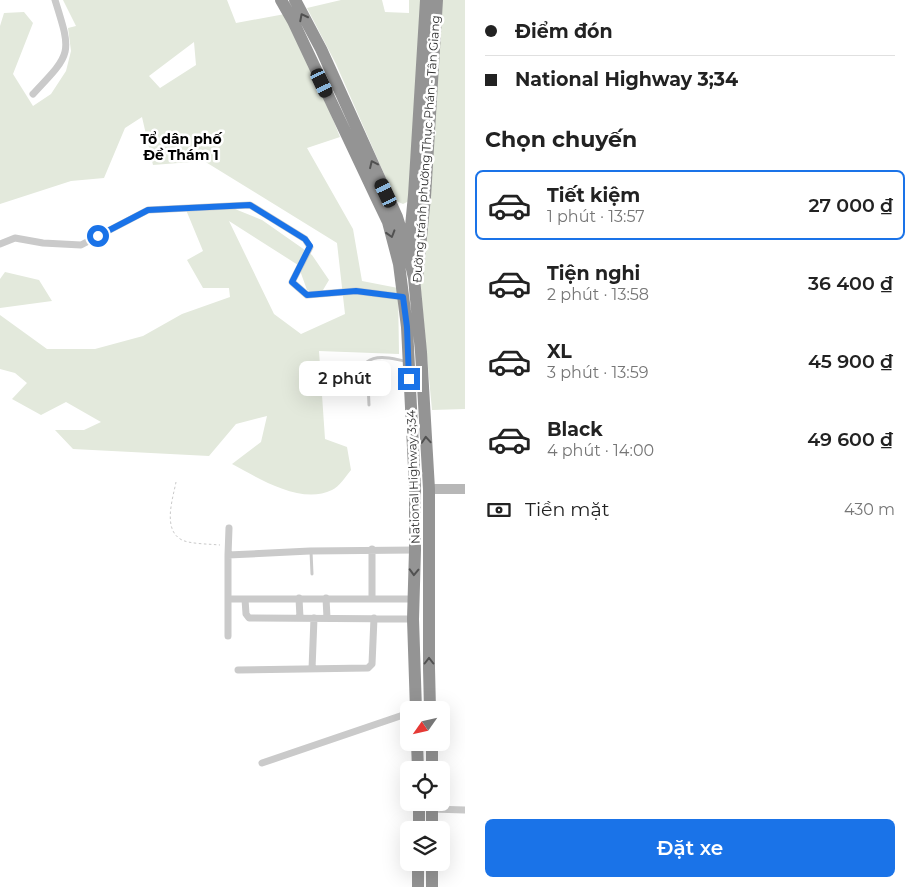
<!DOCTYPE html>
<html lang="vi">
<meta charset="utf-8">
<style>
body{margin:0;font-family:Montserrat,sans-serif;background:#f2f2f2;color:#222;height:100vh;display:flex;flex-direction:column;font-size:19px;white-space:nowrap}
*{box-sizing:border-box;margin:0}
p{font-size:16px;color:#767676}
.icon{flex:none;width:28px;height:28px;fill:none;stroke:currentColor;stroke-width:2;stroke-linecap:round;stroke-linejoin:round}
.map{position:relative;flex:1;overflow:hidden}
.details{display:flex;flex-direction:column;background:#fff;width:450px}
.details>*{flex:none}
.banner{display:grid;align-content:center;height:110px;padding:0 20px;background:#fff}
.needle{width:32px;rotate:236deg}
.fabs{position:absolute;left:400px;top:701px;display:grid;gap:10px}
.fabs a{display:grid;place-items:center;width:50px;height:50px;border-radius:8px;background:#fff;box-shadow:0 5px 20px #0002;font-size:25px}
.end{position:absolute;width:22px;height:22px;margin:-11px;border:6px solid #1a73e8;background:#fff;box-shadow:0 0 0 2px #fff}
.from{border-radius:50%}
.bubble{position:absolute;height:35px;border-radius:8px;background:#fff;box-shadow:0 5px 20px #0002;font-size:16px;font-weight:600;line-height:35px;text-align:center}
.car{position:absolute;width:15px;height:30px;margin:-15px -8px;border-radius:6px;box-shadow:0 0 4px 1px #0007;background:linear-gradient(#222 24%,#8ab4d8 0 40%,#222 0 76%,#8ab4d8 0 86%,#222 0)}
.banner b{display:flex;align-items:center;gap:18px;height:48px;font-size:19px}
.banner b+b{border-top:1px solid #e0e0e0}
.banner i{width:12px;height:12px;background:#222}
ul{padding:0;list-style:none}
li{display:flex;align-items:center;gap:15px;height:70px;margin:0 10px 8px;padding:0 10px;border:2px solid transparent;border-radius:8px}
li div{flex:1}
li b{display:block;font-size:19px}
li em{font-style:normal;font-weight:600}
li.current{border-color:#1a73e8}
li>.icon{width:45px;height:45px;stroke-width:1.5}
h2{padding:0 20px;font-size:22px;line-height:60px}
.pay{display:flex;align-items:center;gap:12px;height:55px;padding:0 20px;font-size:19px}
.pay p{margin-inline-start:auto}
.primary-button{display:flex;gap:10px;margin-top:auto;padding:10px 20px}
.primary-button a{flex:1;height:58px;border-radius:8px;background:#1a73e8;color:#fff;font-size:20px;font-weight:600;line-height:58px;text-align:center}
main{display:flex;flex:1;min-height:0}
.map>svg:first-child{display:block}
.green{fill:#e3e9dc;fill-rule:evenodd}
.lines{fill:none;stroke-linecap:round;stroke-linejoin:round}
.path{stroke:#cacaca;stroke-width:1;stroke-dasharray:2.5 2.5;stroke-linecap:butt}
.lane{stroke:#cacaca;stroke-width:3}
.street{stroke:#cacaca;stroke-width:7}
.secondary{stroke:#b7b7b7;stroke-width:10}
.highway{stroke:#949494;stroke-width:12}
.oneway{stroke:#515151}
.route{stroke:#1a73e8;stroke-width:6}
.labels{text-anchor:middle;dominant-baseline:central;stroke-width:5;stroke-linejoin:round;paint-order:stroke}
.street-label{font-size:12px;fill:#2d2d2d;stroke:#fff}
.neighbourhood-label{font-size:14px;font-weight:bold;fill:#000;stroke:#fff}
</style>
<main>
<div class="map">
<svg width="465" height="887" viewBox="0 0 465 887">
<rect width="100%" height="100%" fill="#fff"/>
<path class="green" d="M 63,0 L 227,0 L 236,23 L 285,14 L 305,49 L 340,137 L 307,148 L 353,229 L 362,281 L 398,288 L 399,354 L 319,351 L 325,439 L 347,447 L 351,470 C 346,476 339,487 332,490 C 301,505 260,479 232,464 L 261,442 L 267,416 L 236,424 L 209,456 L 73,449 L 55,430 L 84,430 L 101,422 L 66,402 L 41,415 L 12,399 L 27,383 L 15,373 L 0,369 L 0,315 L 47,349 L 95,349 L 143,336 L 182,314 L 230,297 L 229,288 L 203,288 L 187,260 L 203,251 L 184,205 L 225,205 L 262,220 L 312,255 L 329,280 L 320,295 L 307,290 L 298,265 L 229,221 L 274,314 L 301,334 L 345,314 L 337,243 L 204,161 L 153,165 L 142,117 L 125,128 L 104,178 L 71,181 L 0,204 L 0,26 L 4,13 L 24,12 L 33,23 L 13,74 L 33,106 L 51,94 L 66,71 L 71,51 L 68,28 L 76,26 ZM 194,42 L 196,65 L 160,88 L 149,76 Z
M 341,0 L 382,0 L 385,12 L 409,13 L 409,0 L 423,0 L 409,201 L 403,204 L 396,201 L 336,64 L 307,8 Z
M 441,0 L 465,0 L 465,409 L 432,410 L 420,282 Z
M 5,272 L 39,280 L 52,301 L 0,308 L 0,279 Z"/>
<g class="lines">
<path class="path" d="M 176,482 C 173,498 162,530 182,540 C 190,544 210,544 220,545"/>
<path class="lane" d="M 369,405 L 367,362 C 377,354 393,359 405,361
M 311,551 L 312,574"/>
<path class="street" d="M 33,94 C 72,53 72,54 55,0
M 0,244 L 15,238 L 43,243 L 81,245 L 148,210 L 250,205 L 305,239 L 310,247 L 292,282 L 307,295 L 356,291 L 403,297
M 228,555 L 229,528
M 299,598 L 300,618
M 326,598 L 327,618
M 228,599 L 245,599 L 246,614 L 249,618 L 413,619
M 245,599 L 413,599
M 372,599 L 372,549
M 228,636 L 228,555 L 310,551 L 415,550
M 312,669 L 314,618
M 238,670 L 368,668 L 372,664 L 374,618
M 262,763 L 409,713
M 432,809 L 465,810"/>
<path class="secondary" d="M 429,489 L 465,489"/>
<path class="highway" d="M 281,0 L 293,21 L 377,199 L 388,222 L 399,264 L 407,327 L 415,488 L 415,550 L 413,619 L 416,710
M 295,0 L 321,49 L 397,217 L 409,256 L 414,278 L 421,352 L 429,489 L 429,668 L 430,710
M 409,247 L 414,195 L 426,0
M 417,278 L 425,197 L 437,0
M 417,742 L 418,770
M 432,742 L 432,770
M 419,830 L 419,802
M 432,830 L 432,802
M 432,862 L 432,887
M 418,887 L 418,862"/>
</g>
<defs><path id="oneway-chevron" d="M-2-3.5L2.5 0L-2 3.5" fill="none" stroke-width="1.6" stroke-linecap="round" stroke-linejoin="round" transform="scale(1.25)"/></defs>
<g class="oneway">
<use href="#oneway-chevron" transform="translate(303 17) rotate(-117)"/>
<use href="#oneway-chevron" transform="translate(373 164) rotate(-115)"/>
<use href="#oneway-chevron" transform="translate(391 234) rotate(73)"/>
<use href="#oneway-chevron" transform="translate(426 440) rotate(-94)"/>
<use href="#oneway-chevron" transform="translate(414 572) rotate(92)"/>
<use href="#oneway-chevron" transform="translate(429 661) rotate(-90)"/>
</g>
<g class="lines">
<path class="route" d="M 98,236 L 148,210 L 250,205 L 305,239 L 310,246 L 292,282 L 307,295 L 356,291 L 403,297 L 407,327 L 409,379"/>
</g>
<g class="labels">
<g class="street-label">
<text transform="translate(426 149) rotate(-86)">Đường tránh phường Thục Phán - Tân Giang</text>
<text transform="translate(413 477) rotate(-92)">National Highway 3;34</text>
</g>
<g class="neighbourhood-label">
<text x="181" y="139">Tổ dân phố<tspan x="181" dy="16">Đề Thám 1</tspan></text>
</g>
</g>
</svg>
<div class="fabs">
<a><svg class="needle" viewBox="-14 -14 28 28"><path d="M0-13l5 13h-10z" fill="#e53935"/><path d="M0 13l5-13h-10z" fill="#767676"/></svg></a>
<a><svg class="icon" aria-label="locate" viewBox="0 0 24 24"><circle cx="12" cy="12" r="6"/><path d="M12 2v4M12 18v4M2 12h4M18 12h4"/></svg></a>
<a><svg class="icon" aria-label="layers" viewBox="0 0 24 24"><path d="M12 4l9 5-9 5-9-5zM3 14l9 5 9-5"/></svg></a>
</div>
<i class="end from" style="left:98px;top:236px"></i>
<i class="end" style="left:409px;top:379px"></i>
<div class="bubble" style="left:299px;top:361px;width:92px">2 phút</div>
<i class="car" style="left:322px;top:83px;rotate:155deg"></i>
<i class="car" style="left:386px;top:193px;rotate:335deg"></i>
</div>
<section class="details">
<div class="banner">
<b><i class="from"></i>Điểm đón</b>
<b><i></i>National Highway 3;34</b>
</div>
<h2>Chọn chuyến</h2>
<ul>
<li class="current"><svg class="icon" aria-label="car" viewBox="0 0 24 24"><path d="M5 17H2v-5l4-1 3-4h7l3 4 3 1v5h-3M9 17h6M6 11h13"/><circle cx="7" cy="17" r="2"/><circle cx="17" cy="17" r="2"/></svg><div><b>Tiết kiệm</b><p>1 phút · 13:57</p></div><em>27 000 ₫</em></li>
<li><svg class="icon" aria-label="car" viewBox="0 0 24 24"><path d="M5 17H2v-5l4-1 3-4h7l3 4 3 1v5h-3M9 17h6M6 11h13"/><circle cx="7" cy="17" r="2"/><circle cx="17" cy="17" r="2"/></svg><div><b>Tiện nghi</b><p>2 phút · 13:58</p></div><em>36 400 ₫</em></li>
<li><svg class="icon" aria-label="car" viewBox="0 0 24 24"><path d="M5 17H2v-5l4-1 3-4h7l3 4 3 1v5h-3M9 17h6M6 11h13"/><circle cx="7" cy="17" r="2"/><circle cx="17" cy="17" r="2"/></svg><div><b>XL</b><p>3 phút · 13:59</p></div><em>45 900 ₫</em></li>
<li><svg class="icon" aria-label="car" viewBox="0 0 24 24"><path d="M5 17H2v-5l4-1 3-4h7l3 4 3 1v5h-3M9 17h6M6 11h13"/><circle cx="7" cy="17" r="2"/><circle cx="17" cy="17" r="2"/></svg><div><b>Black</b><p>4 phút · 14:00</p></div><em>49 600 ₫</em></li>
</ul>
<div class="pay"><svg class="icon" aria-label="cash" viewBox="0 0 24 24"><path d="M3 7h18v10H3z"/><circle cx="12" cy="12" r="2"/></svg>Tiền mặt<p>430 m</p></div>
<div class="primary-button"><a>Đặt xe</a></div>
</section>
</main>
